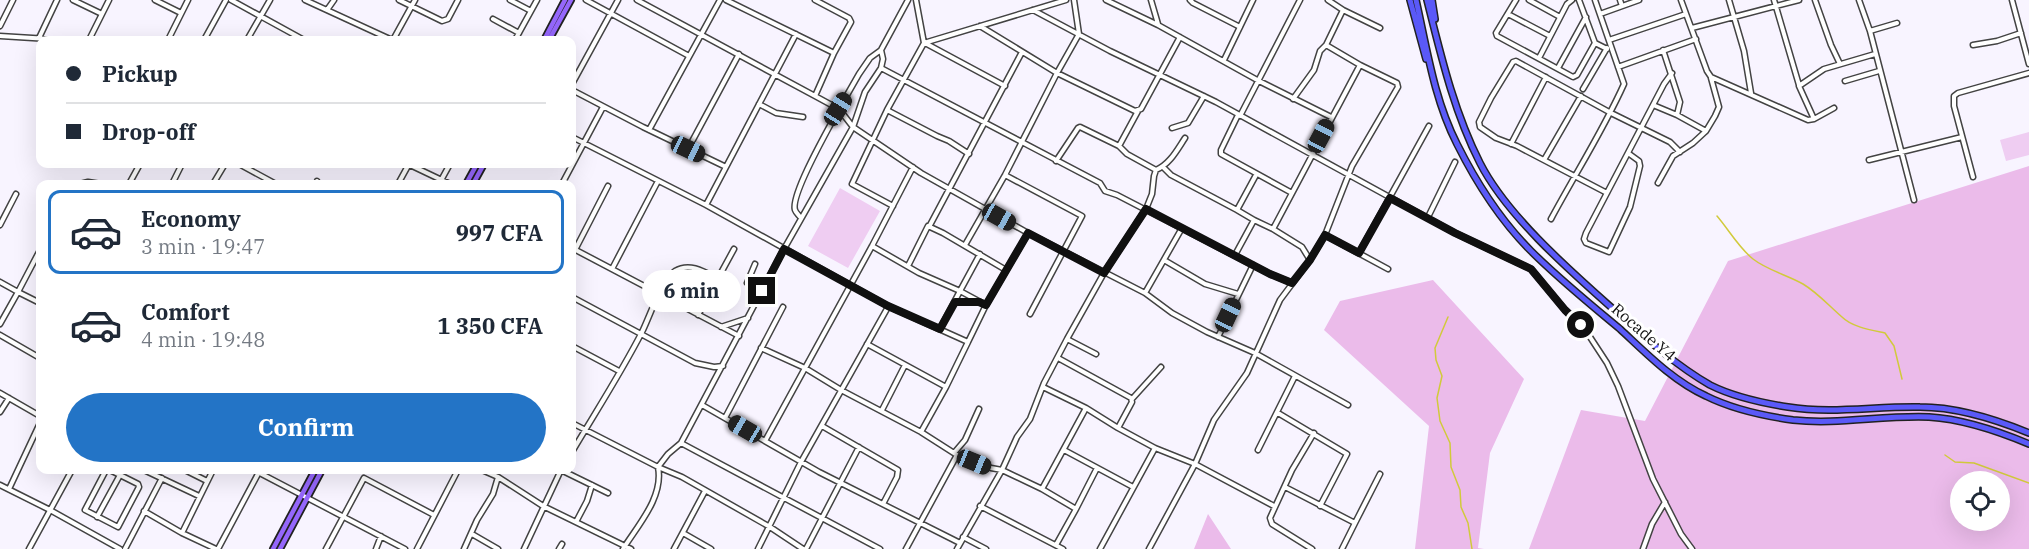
<!DOCTYPE html>
<meta charset="utf-8">
<style>
body{margin:0;font-family:"IBM Plex Serif",serif;background:#f2f2f3;color:#1f2937;height:100vh;display:flex;flex-direction:column;font-size:22px;white-space:nowrap}
*{box-sizing:border-box;margin:0}
p{font-size:20px;color:#747a83}
.icon{flex:none;width:33px;height:33px;fill:none;stroke:currentColor;stroke-width:2;stroke-linecap:round;stroke-linejoin:round}
.map{position:relative;flex:1;overflow:hidden}
.sheet{position:absolute;left:36px;top:180px;width:540px;height:294px;display:flex;flex-direction:column;background:#fff;border-radius:12px;box-shadow:0 6px 24px #0002}
.sheet>*{flex:none}
.top-card{position:absolute;left:36px;top:36px;width:540px;height:132px;border-radius:12px;box-shadow:0 6px 24px #0002;display:grid;align-content:center;height:132px;padding:0 30px;background:#fff}
.tools{position:absolute;left:1950px;top:471px;display:grid;gap:12px}
.tools a{display:grid;place-items:center;width:60px;height:60px;border-radius:50%;background:#fff;box-shadow:0 6px 24px #0002;font-size:30px}
.end{position:absolute;width:27px;height:27px;margin:-14px;border:8px solid #101010;background:#fff;box-shadow:0 0 0 3px #fff}
.from{border-radius:50%}
.bubble{position:absolute;height:42px;border-radius:21px;background:#fff;box-shadow:0 6px 24px #0002;font-size:20px;font-weight:700;line-height:42px;text-align:center}
.car{position:absolute;width:18px;height:36px;margin:-18px -9px;border-radius:8px;box-shadow:0 0 4px 2px #0007;background:linear-gradient(#222 24%,#8ab4d8 0 40%,#222 0 76%,#8ab4d8 0 86%,#222 0)}
.top-card b{display:flex;align-items:center;gap:21px;height:57px;font-size:22px}
.top-card b+b{border-top:2px solid #e0e1e3}
.top-card i{width:15px;height:15px;background:#1f2937}
ul{padding:10px 0 0;list-style:none}
li{display:flex;align-items:center;gap:18px;height:84px;margin:0 12px 9px;padding:0 18px;border:3px solid transparent;border-radius:12px}
li div{flex:1}
li b{display:block;font-size:22px}
li em{font-style:normal;font-weight:700}
li.current{border-color:#2374c6}
li>.icon{width:54px;height:54px;stroke-width:1.5}
.action{display:flex;gap:12px;margin-top:auto;padding:12px 30px}
.action a{flex:1;height:69px;border-radius:36px;background:#2374c6;color:#fff;font-size:24px;font-weight:700;line-height:69px;text-align:center}
.map>svg:first-child{display:block}
.green{fill:#ebbbea;fill-rule:evenodd}
.pitch{fill:#efcdf2}
.lines{fill:none;stroke-linecap:round;stroke-linejoin:round}
.stream{stroke:#d1ca3b;stroke-width:1.5}
.minor-casing{stroke:#434343;stroke-width:7}
.major-casing{stroke:#212121;stroke-width:8}
.highway-casing{stroke:#212121;stroke-width:8}
.minor{stroke:#fff;stroke-width:4}
.major{stroke:#9567fb;stroke-width:4.5}
.highway{stroke:#5a59f8;stroke-width:5}
.route{stroke:#101010;stroke-width:8}
.labels{text-anchor:middle;dominant-baseline:central;stroke-width:6;stroke-linejoin:round;paint-order:stroke}
.street-label{font-size:16px;fill:#101010;stroke:#fff}
</style>
<div class="map">
<svg width="2029" height="549" viewBox="0 0 2029 549">
<rect width="100%" height="100%" fill="#f8f4ff"/>
<path class="green" d="M 2029,166 L 2029,549 L 1529,549 L 1581,410 L 1645,421 L 1728,261 ZM 1960,482 L 2000,482 L 2000,520 L 1960,520 Z
M 1433,280 L 1524,379 L 1490,453 L 1478,548 L 1484,549 L 1415,549 L 1429,426 L 1324,330 L 1340,301 Z
M 1208,514 L 1231,549 L 1194,549 Z"/>
<path class="pitch" d="M 2029,132 L 2029,155 L 2006,161 L 2000,140 Z
M 840,188 L 880,211 L 848,268 L 808,246 Z"/>
<g class="lines">
<path class="stream" d="M 1717,216 C 1729,230 1739,248 1753,259 C 1767,270 1787,275 1803,284 C 1818,293 1829,306 1842,317 C 1852,327 1871,330 1885,333 L 1894,346 L 1902,379
M 1448,317 L 1435,348 L 1436,360 L 1442,376 L 1437,398 L 1440,421 L 1450,443 L 1451,467 L 1460,490 L 1461,507 L 1468,523 L 1472,549
M 1945,455 L 1955,462 L 1974,463 L 2029,483"/>
<g class="minor-casing">
<path id="minor" d="M 73,0 L 102,14
M 155,0 L 181,13
M 231,0 L 304,40
M 305,0 L 392,40
M 399,0 L 442,21 L 448,19 L 458,0
M 510,0 L 531,11
M 586,0 L 689,56
M 637,0 L 815,96
M 726,0 L 834,53 L 815,96 L 839,109 C 830,126 790,195 795,210 C 796,213 799,215 801,218
M 815,0 L 849,18 L 851,22 L 834,53
M 908,0 L 881,50 L 883,59 L 881,68 L 865,92 L 853,127 L 921,173 L 1028,233 L 1145,293 L 1172,313 L 1207,332 L 1255,353 L 1348,405
M 916,0 L 924,43 L 887,110 L 937,136 L 949,141 L 969,154
M 1106,0 L 1158,25 L 1259,81 L 1331,117
M 1151,0 L 1158,24
M 1190,0 L 1193,3 L 1240,27
M 1328,0 L 1343,10 L 1380,28
M 1516,0 L 1496,33 L 1497,36 L 1573,77 L 1577,75 L 1595,43
M 1529,0 L 1560,17
M 1579,0 L 1595,43 L 1607,49
M 1620,0 L 1622,6
M 1681,0 L 1707,71 L 1711,77 L 1808,120 L 1814,119 L 1834,108
M 1729,0 L 1744,51 L 1751,93
M 1774,0 L 1799,85
M 1815,0 L 1831,45 L 1840,64
M 1859,0 L 1870,31 L 1914,200
M 2012,0 L 2029,64
M 327,10 L 334,0
M 1033,10 L 1110,51 L 1216,102 L 1455,233 L 1531,269 L 1565,310 L 1590,337 L 1607,363 L 1618,386 L 1653,479 L 1681,534 L 1692,549
M 1508,14 L 1550,36
M 1600,14 L 1639,0
M 493,19 L 519,33
M 0,26 L 13,0
M 980,26 L 1057,73 L 1135,111 L 1141,109 L 1180,37
M 1692,28 L 1799,0
M 1870,31 L 1897,23
M 0,36 L 65,40
M 39,38 L 57,0
M 89,40 L 109,0
M 168,40 L 188,0
M 204,40 L 226,0
M 247,40 L 270,0
M 393,40 L 415,0
M 515,40 L 537,0
M 1609,40 L 1686,14
M 924,43 L 1066,0
M 925,43 L 1005,86
M 1326,45 L 1360,65
M 1973,45 L 1997,41 L 2021,33
M 1663,50 L 1680,102 L 1677,115
M 1539,58 L 1567,4 L 1572,0
M 1224,60 L 1253,0
M 1618,67 L 1696,39
M 881,68 L 1100,183 L 1105,191 L 1117,195 L 1270,274 L 1292,283
M 1558,68 L 1586,17
M 1845,81 L 1879,71
M 572,84 L 618,0
M 1583,89 L 1607,48
M 572,90 L 643,127 L 726,167
M 1293,99 L 1314,70 L 1320,51 L 1326,45 L 1343,10
M 759,104 L 776,113 L 803,117
M 1653,105 L 1677,115 L 1706,131
M 887,110 L 852,184 L 893,206
M 1238,115 L 1221,150 L 1221,154 L 1292,193
M 1240,116 L 1300,0
M 1814,119 L 1799,86 L 1824,69 L 1875,54
M 1172,128 L 1188,123 L 1204,96
M 649,130 L 720,0
M 572,137 L 706,205 L 888,306 L 968,342 L 986,305 L 1028,233
M 1511,144 L 1546,77
M 1119,146 L 1127,154 L 1156,170
M 688,149 L 739,54
M 1628,153 L 1639,161 L 1640,166 L 1630,207 L 1609,252 L 1586,243 L 1584,239 L 1586,233 L 1664,84 L 1672,73
M 1544,160 L 1581,96
M 1869,160 L 1962,137
M 1056,161 L 1078,128 L 1080,127 L 1119,146 L 1138,111
M 239,164 L 276,184
M 408,164 L 450,184
M 1163,167 L 1171,175 L 1237,210 L 1256,175
M 1005,175 L 1082,216 L 1030,314
M 1973,177 L 1954,106 L 1954,96 L 1958,93 L 2029,73
M 1658,183 L 1673,156 L 1693,143 L 1706,131 L 1715,116 L 1719,107 L 1711,78
M 80,184 L 88,182 L 101,184
M 129,184 L 140,164
M 172,184 L 182,164
M 213,184 L 225,164
M 316,184 L 317,181
M 398,184 L 409,164
M 439,184 L 450,164
M 562,184 L 603,107
M 1607,193 L 1517,146 L 1496,138 L 1480,127 L 1479,122 L 1491,98 L 1513,62 L 1516,61 L 1611,113 L 1670,142 L 1680,152
M 706,205 L 796,34
M 1237,210 L 1254,220
M 1428,217 L 1455,162
M 1551,219 C 1575,174 1603,131 1624,84 L 1595,0
M 0,225 L 16,194
M 929,227 L 1022,52
M 1325,235 L 1388,269
M 965,245 L 1005,175 L 1057,73 L 1079,34 L 1074,0
M 872,246 L 919,273 L 960,291 L 980,254
M 572,248 L 739,336
M 575,250 L 608,186
M 1359,253 L 1429,126
M 1235,255 L 1254,220 L 1273,229
M 1164,260 L 1205,284 L 1238,294
M 755,264 L 747,283 L 762,291
M 908,266 L 928,226 L 943,233 L 1006,270
M 612,269 L 658,181
M 0,282 L 18,292 L 40,250
M 1145,293 L 1182,228
M 572,297 L 695,363 L 714,367 L 723,366
M 955,302 L 976,301
M 698,315 L 734,249
M 0,324 L 18,292 L 40,303
M 721,327 L 748,318
M 940,329 L 960,291 L 986,305
M 0,335 L 40,358
M 1218,337 L 1253,265
M 1067,339 L 1096,354
M 867,344 L 946,387 L 921,432
M 572,346 L 619,371
M 761,348 L 805,368 L 841,390 L 921,432 L 957,455 L 991,468 L 1002,470 L 1042,489
M 1058,358 L 1131,398 L 1132,402 L 1118,428
M 946,387 L 968,342
M 1043,387 L 1086,408 L 1118,428 L 1155,448 L 1195,464 L 1274,506
M 0,393 L 40,416
M 1132,399 L 1161,367
M 702,405 L 819,472 L 960,543
M 882,410 L 905,365
M 0,412 L 9,398
M 1278,413 L 1347,454 L 1320,506
M 725,418 L 783,307
M 572,423 L 658,467 L 682,477 L 770,527 L 803,549
M 822,426 L 898,470 L 897,477 L 883,504
M 765,441 L 872,246 L 913,167
M 681,443 L 880,549
M 1064,450 L 1133,487
M 1258,450 L 1295,376
M 572,452 C 595,413 621,373 642,332 C 650,316 661,281 675,271 C 690,262 705,272 718,279
M 954,453 L 965,440 L 979,409
M 106,470 L 85,510 L 118,527 L 139,487 L 138,484 L 110,470
M 144,470 L 199,496
M 185,470 L 207,481
M 254,470 L 405,549
M 482,470 L 498,477 L 543,506 L 631,549
M 561,470 L 608,493
M 0,485 L 50,510 L 120,549
M 1285,487 L 1355,523 L 1342,549
M 9,489 L 40,423
M 980,506 L 1063,549
M 1076,509 L 1097,468
M 144,511 L 182,533 L 216,549
M 97,517 L 120,475
M 576,522 L 587,501 L 592,485
M 1355,523 L 1380,474
M 182,533 L 213,470
M 683,533 L 711,549
M 472,534 L 498,549
M 963,537 L 986,549
M 1056,545 L 1076,509 L 1042,489 L 1086,408
M 29,549 L 72,470
M 125,549 L 162,478
M 218,549 L 259,472
M 326,549 L 364,478 L 434,515
M 376,549 L 381,536
M 417,549 L 458,470
M 464,549 L 477,520 L 493,494 L 498,477
M 524,549 L 561,470
M 559,549 L 562,544
M 623,549 C 638,525 664,497 658,467 L 668,454 L 681,443 L 784,249 L 853,127 L 839,109 L 859,74 L 870,58 L 881,50
M 674,549 L 705,491
M 758,549 L 801,462 L 888,307
M 806,549 L 859,447
M 906,549 L 957,455
M 957,549 L 1002,470 L 1017,437 L 1030,419 L 1044,383 L 1067,339 L 1104,273 L 1146,209 L 1152,194 L 1154,176 L 1156,170 C 1170,164 1177,150 1185,138
M 1100,549 L 1155,448
M 1149,549 L 1195,464 L 1214,420 L 1247,373 L 1280,300 L 1310,260 L 1325,235 L 1352,166 L 1398,87 L 1397,83 L 1360,65 L 1273,229 L 1302,247 L 1310,260
M 1312,549 L 1272,524 L 1270,518 L 1292,470 L 1314,433
M 1643,549 L 1652,524 L 1665,502"/>
</g>
<g class="major-casing">
<path id="major" d="M 544,40 L 565,0
M 549,40 L 571,0
M 466,184 L 477,164
M 473,184 L 484,164
M 273,549 L 315,470
M 280,549 L 322,470"/>
</g>
<g class="highway-casing">
<path id="highway" d="M 1410,0 L 1426,59
M 1416,0 C 1427,49 1434,99 1457,144 C 1476,182 1501,221 1531,251 C 1559,279 1590,304 1620,329 C 1646,353 1673,381 1706,396 C 1732,409 1764,416 1793,420 C 1838,425 1883,415 1929,417 C 1963,419 1998,431 2029,444
M 1427,0 C 1441,56 1454,112 1480,163 C 1508,218 1575,275 1621,316 C 1649,341 1677,366 1710,385 C 1734,397 1762,403 1788,407 C 1832,414 1876,406 1920,407 C 1957,407 1995,419 2029,433
M 1432,0 L 1435,19"/>
</g>
<use href="#minor" class="minor"/>
<use href="#major" class="major"/>
<use href="#highway" class="highway"/>
</g>
<g class="lines">
<path class="route" d="M 762,291 L 784,249 L 888,306 L 940,329 L 955,302 L 979,302 L 986,305 L 1028,233 L 1104,273 L 1146,209 L 1270,274 L 1292,283 L 1310,260 L 1325,235 L 1359,253 L 1390,198 L 1455,233 L 1531,269 L 1565,310 L 1581,325"/>
</g>
<g class="labels">
<g class="street-label">
<text transform="translate(1644 332) rotate(41)">Rocade Y4</text>
</g>
</g>
</svg>
<div class="tools">
<a><svg class="icon" aria-label="locate" viewBox="0 0 24 24"><circle cx="12" cy="12" r="6"/><path d="M12 2v4M12 18v4M2 12h4M18 12h4"/></svg></a>
</div>
<i class="end from" style="left:1581px;top:325px"></i>
<i class="end" style="left:762px;top:291px"></i>
<div class="bubble" style="left:642px;top:270px;width:99px">6 min</div>
<i class="car" style="left:838px;top:109px;rotate:32deg"></i>
<i class="car" style="left:1321px;top:136px;rotate:28deg"></i>
<i class="car" style="left:688px;top:149px;rotate:115deg"></i>
<i class="car" style="left:999px;top:217px;rotate:119deg"></i>
<i class="car" style="left:1228px;top:315px;rotate:25deg"></i>
<i class="car" style="left:745px;top:429px;rotate:300deg"></i>
<i class="car" style="left:974px;top:462px;rotate:112deg"></i>
<div class="top-card">
<b><i class="from"></i>Pickup</b>
<b><i></i>Drop-off</b>
</div>
<section class="sheet">
<ul>
<li class="current"><svg class="icon" aria-label="car" viewBox="0 0 24 24"><path d="M5 17H2v-5l4-1 3-4h7l3 4 3 1v5h-3M9 17h6M6 11h13"/><circle cx="7" cy="17" r="2"/><circle cx="17" cy="17" r="2"/></svg><div><b>Economy</b><p>3 min · 19:47</p></div><em>997 CFA</em></li>
<li><svg class="icon" aria-label="car" viewBox="0 0 24 24"><path d="M5 17H2v-5l4-1 3-4h7l3 4 3 1v5h-3M9 17h6M6 11h13"/><circle cx="7" cy="17" r="2"/><circle cx="17" cy="17" r="2"/></svg><div><b>Comfort</b><p>4 min · 19:48</p></div><em>1 350 CFA</em></li>
</ul>
<div class="action"><a>Confirm</a></div>
</section>
</div>
